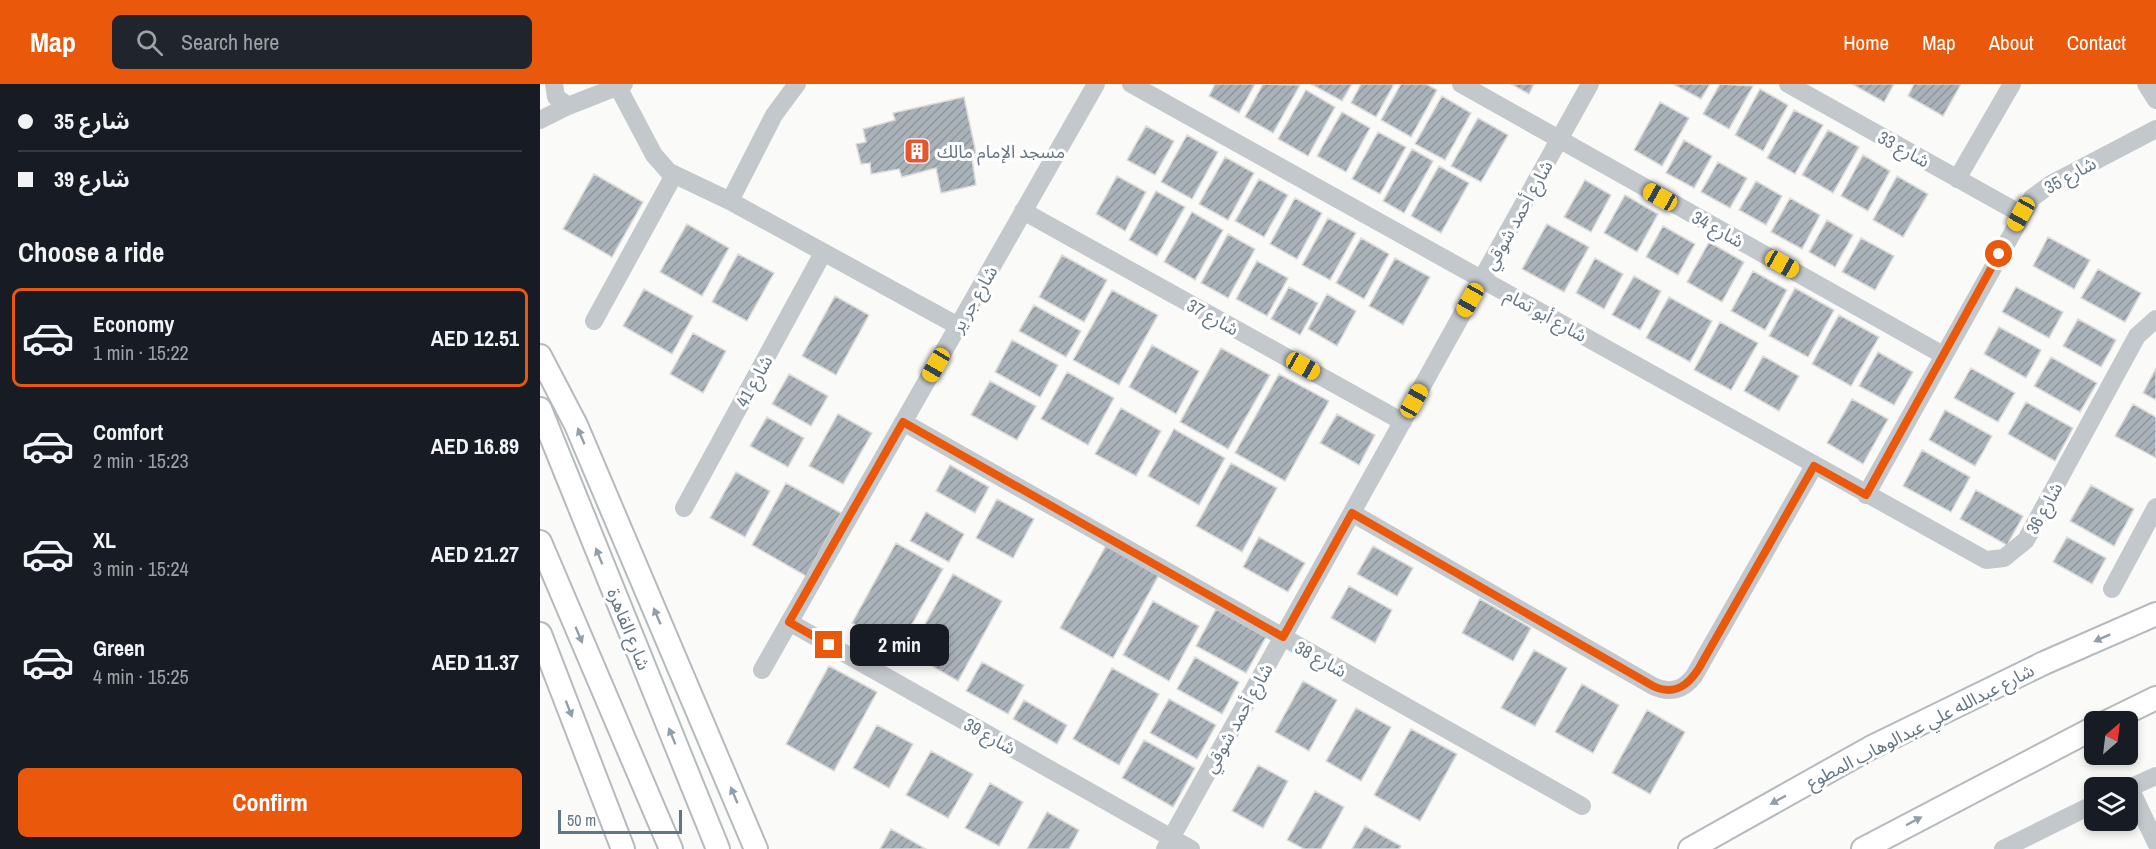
<!DOCTYPE html>
<meta charset="utf-8">
<style>
body{margin:0;font-family:"Archivo Narrow","Noto Sans Arabic",sans-serif;background:#20242c;color:#f1f3f6;height:100vh;display:flex;flex-direction:column;font-size:22px;white-space:nowrap}
*{box-sizing:border-box;margin:0}
p{font-size:20px;color:#9ea1a6}
.icon{flex:none;width:33px;height:33px;fill:none;stroke:currentColor;stroke-width:2;stroke-linecap:round;stroke-linejoin:round}
.map{position:relative;flex:1;overflow:hidden}
.drawer{display:flex;flex-direction:column;background:#171b24;width:540px}
.drawer>*{flex:none}
.top-card{display:grid;align-content:center;height:132px;padding:0 18px;background:#171b24}
.needle{width:39px;rotate:28deg}
.fabs{position:absolute;left:1544px;top:627px;display:grid;gap:12px}
.fabs a{display:grid;place-items:center;width:54px;height:54px;border-radius:9px;background:#171b24;box-shadow:0 3px 9px #0003;font-size:30px}
.scale{position:absolute;left:18px;bottom:15px;width:124px;box-sizing:border-box;padding-left:6px;border:3px solid #657683;border-top:0;font-size:16px;line-height:21px;white-space:nowrap;color:#657683;-webkit-text-stroke:4px #fff;paint-order:stroke}
.end{position:absolute;width:27px;height:27px;margin:-14px;border:8px solid #ea580c;background:#fff;box-shadow:0 0 0 3px #fff}
.from{border-radius:50%}
.bubble{position:absolute;height:42px;border-radius:9px;background:#171b24;box-shadow:0 3px 9px #0003;font-size:20px;font-weight:700;line-height:42px;text-align:center}
.car{position:absolute;width:18px;height:36px;margin:-18px -9px;border-radius:8px;box-shadow:0 0 4px 2px #0007;background:linear-gradient(#f5c518 24%,#345 0 40%,#f5c518 0 76%,#345 0 86%,#f5c518 0)}
.top-card b{display:flex;align-items:center;gap:21px;height:57px;font-size:22px}
.top-card b+b{border-top:2px solid #363941}
.top-card i{width:15px;height:15px;background:#f1f3f6}
ul{padding:0;list-style:none}
li{display:flex;align-items:center;gap:18px;height:99px;margin:0 12px 9px;padding:0 6px;border:3px solid transparent;border-radius:9px}
li div{flex:1}
li b{display:block;font-size:22px}
li em{font-style:normal;font-weight:700}
li.current{border-color:#ea580c}
li>.icon{width:54px;height:54px;stroke-width:1.5}
h2{padding:0 18px;font-size:27px;line-height:72px}
.cta{display:flex;gap:12px;margin-top:auto;padding:12px 18px}
.cta a{flex:1;height:69px;border-radius:9px;background:#ea580c;color:#fff;font-size:24px;font-weight:700;line-height:69px;text-align:center}
header{display:flex;align-items:center;gap:36px;box-sizing:border-box;height:84px;padding:0 30px;background:#ea580c;color:#fff}
header strong{font-size:28px}
nav{display:flex;gap:33px;margin-inline-start:auto;font-size:21px}
.search{width:420px;height:54px;background:#20242c;display:flex;align-items:center;gap:15px;box-sizing:border-box;padding:0 21px;border-radius:9px;color:#9ea1a6;font-size:22px}
main{display:flex;flex:1;min-height:0}
.map>svg:first-child{display:block}
.building{fill:url(#building-hatch);stroke:#dcdcda;stroke-width:1.5}
.lines{fill:none;stroke-linecap:round;stroke-linejoin:round}
.major-casing{stroke:#b5babe;stroke-width:26}
.minor{stroke:#c3c8cc;stroke-width:18}
.major{stroke:#fff;stroke-width:22}
.oneway{fill:#939fa8}
.route{stroke:#ea580c;stroke-width:8}
.labels{text-anchor:middle;dominant-baseline:central;stroke-width:6;stroke-linejoin:round;paint-order:stroke}
.street-label{font-size:18px;fill:#657683;stroke:#fff}
.poi-label{font-size:18px;fill:#657683;stroke:#fff;text-anchor:start}
</style>
<header>
<strong>Map</strong>
<div class="search"><svg class="icon" aria-label="search" viewBox="0 0 24 24"><circle cx="10" cy="10" r="6"/><path d="M15 15l6 6"/></svg>Search here</div>
<nav><a>Home</a><a>Map</a><a>About</a><a>Contact</a></nav>
</header>
<main>
<section class="drawer">
<div class="top-card">
<b><i class="from"></i>شارع 35</b>
<b><i></i>شارع 39</b>
</div>
<h2>Choose a ride</h2>
<ul>
<li class="current"><svg class="icon" aria-label="car" viewBox="0 0 24 24"><path d="M5 17H2v-5l4-1 3-4h7l3 4 3 1v5h-3M9 17h6M6 11h13"/><circle cx="7" cy="17" r="2"/><circle cx="17" cy="17" r="2"/></svg><div><b>Economy</b><p>1 min · 15:22</p></div><em>AED 12.51</em></li>
<li><svg class="icon" aria-label="car" viewBox="0 0 24 24"><path d="M5 17H2v-5l4-1 3-4h7l3 4 3 1v5h-3M9 17h6M6 11h13"/><circle cx="7" cy="17" r="2"/><circle cx="17" cy="17" r="2"/></svg><div><b>Comfort</b><p>2 min · 15:23</p></div><em>AED 16.89</em></li>
<li><svg class="icon" aria-label="car" viewBox="0 0 24 24"><path d="M5 17H2v-5l4-1 3-4h7l3 4 3 1v5h-3M9 17h6M6 11h13"/><circle cx="7" cy="17" r="2"/><circle cx="17" cy="17" r="2"/></svg><div><b>XL</b><p>3 min · 15:24</p></div><em>AED 21.27</em></li>
<li><svg class="icon" aria-label="car" viewBox="0 0 24 24"><path d="M5 17H2v-5l4-1 3-4h7l3 4 3 1v5h-3M9 17h6M6 11h13"/><circle cx="7" cy="17" r="2"/><circle cx="17" cy="17" r="2"/></svg><div><b>Green</b><p>4 min · 15:25</p></div><em>AED 11.37</em></li>
</ul>
<div class="cta"><a>Confirm</a></div>
</section>
<div class="map">
<svg width="1616" height="765" viewBox="0 0 1616 765">
<defs>
<pattern id="building-hatch" width="6" height="6" patternUnits="userSpaceOnUse" patternTransform="scale(1.5)"><rect width="6" height="6" fill="#aab3b9"/><path d="M-1 1l2-2M0 6l6-6M5 7l2-2" fill="none" stroke="#8e969c"/></pattern>
</defs>
<rect width="100%" height="100%" fill="#fafaf8"/>
<path class="building" d="M 675,0 L 715,0 L 699,29 L 669,12 Z
M 723,0 L 760,1 L 733,49 L 705,33 Z
M 771,0 L 812,0 L 802,17 Z
M 821,0 L 854,0 L 836,33 L 811,19 Z
M 861,0 L 886,0 L 897,6 L 871,53 L 841,36 Z
M 971,0 L 994,0 L 989,10 Z
M 1133,0 L 1170,0 L 1161,15 Z
M 1180,0 L 1213,2 L 1189,45 L 1163,30 Z
M 1312,0 L 1354,0 L 1344,18 Z
M 1374,0 L 1421,0 L 1403,32 L 1368,12 Z
M 1220,5 L 1248,21 L 1223,67 L 1195,51 Z
M 766,6 L 795,23 L 768,72 L 738,55 Z
M 902,12 L 931,29 L 905,76 L 875,60 Z
M 424,13 L 437,74 L 432,75 L 436,101 L 401,109 L 396,84 L 362,93 L 359,85 L 331,90 L 330,79 L 321,80 L 316,60 L 326,58 L 323,45 L 355,36 L 353,29 Z
M 1120,18 L 1149,34 L 1122,82 L 1094,66 Z
M 1254,26 L 1283,41 L 1255,90 L 1227,74 Z
M 802,28 L 830,44 L 806,88 L 777,72 Z
M 938,34 L 968,51 L 941,98 L 911,82 Z
M 606,42 L 634,57 L 615,91 L 587,76 Z
M 1288,46 L 1319,63 L 1293,109 L 1262,91 Z
M 838,48 L 866,63 L 840,110 L 812,95 Z
M 647,51 L 678,68 L 652,115 L 621,98 Z
M 1144,56 L 1172,72 L 1154,104 L 1126,89 Z
M 872,65 L 893,77 L 864,129 L 843,117 Z
M 1323,71 L 1350,87 L 1328,127 L 1301,112 Z
M 685,73 L 714,89 L 688,136 L 659,120 Z
M 1178,78 L 1207,94 L 1190,124 L 1161,108 Z
M 899,82 L 929,99 L 901,149 L 871,132 Z
M 54,90 L 103,118 L 72,173 L 23,145 Z
M 577,92 L 606,108 L 585,147 L 556,130 Z
M 1357,92 L 1388,110 L 1363,153 L 1333,136 Z
M 719,95 L 748,111 L 724,153 L 695,137 Z
M 1045,96 L 1071,111 L 1051,148 L 1024,133 Z
M 1216,97 L 1242,112 L 1226,141 L 1199,126 Z
M 616,107 L 645,123 L 617,172 L 589,156 Z
M 1085,111 L 1118,130 L 1097,168 L 1064,149 Z
M 755,114 L 782,129 L 757,175 L 730,160 Z
M 1250,114 L 1280,131 L 1262,165 L 1231,148 Z
M 652,128 L 683,146 L 655,196 L 624,178 Z
M 788,134 L 816,149 L 790,196 L 762,181 Z
M 1287,136 L 1313,151 L 1295,183 L 1269,168 Z
M 147,140 L 189,164 L 162,212 L 120,188 Z
M 1007,140 L 1049,163 L 1024,208 L 982,185 Z
M 1123,142 L 1155,160 L 1138,191 L 1106,173 Z
M 688,150 L 715,165 L 688,214 L 661,199 Z
M 1508,153 L 1550,176 L 1534,205 L 1493,182 Z
M 821,154 L 849,170 L 824,215 L 796,199 Z
M 1321,154 L 1354,172 L 1335,206 L 1302,188 Z
M 1169,158 L 1204,178 L 1182,218 L 1147,198 Z
M 198,170 L 234,189 L 207,237 L 172,218 Z
M 522,171 L 567,196 L 544,238 L 499,213 Z
M 855,174 L 890,193 L 863,241 L 829,222 Z
M 1055,174 L 1083,190 L 1064,225 L 1036,209 Z
M 717,177 L 748,194 L 727,232 L 696,215 Z
M 1558,185 L 1601,209 L 1585,238 L 1541,214 Z
M 1213,187 L 1247,206 L 1225,246 L 1191,227 Z
M 1094,192 L 1121,207 L 1100,246 L 1072,231 Z
M 749,203 L 778,219 L 760,251 L 731,235 Z
M 1476,203 L 1523,228 L 1509,254 L 1462,228 Z
M 1255,204 L 1294,226 L 1268,273 L 1229,252 Z
M 104,205 L 153,232 L 132,270 L 83,242 Z
M 572,206 L 618,231 L 579,301 L 533,276 Z
M 787,210 L 816,227 L 797,262 L 768,245 Z
M 295,212 L 329,231 L 296,291 L 262,272 Z
M 1129,213 L 1172,237 L 1150,278 L 1106,254 Z
M 494,221 L 541,247 L 526,273 L 479,247 Z
M 1299,231 L 1339,253 L 1311,302 L 1272,280 Z
M 1538,235 L 1576,256 L 1561,283 L 1523,262 Z
M 1180,238 L 1218,259 L 1191,306 L 1154,286 Z
M 1459,243 L 1501,266 L 1486,294 L 1444,270 Z
M 153,249 L 186,267 L 163,309 L 130,290 Z
M 472,256 L 518,281 L 500,313 L 455,288 Z
M 612,261 L 659,287 L 636,330 L 589,303 Z
M 681,264 L 730,291 L 688,365 L 640,338 Z
M 1338,268 L 1373,288 L 1354,321 L 1319,302 Z
M 1223,272 L 1259,292 L 1239,327 L 1204,307 Z
M 1511,273 L 1557,299 L 1540,328 L 1494,302 Z
M 1431,284 L 1475,309 L 1458,338 L 1414,314 Z
M 1616,284 L 1616,316 L 1603,309 Z
M 527,288 L 574,314 L 548,361 L 501,335 Z
M 249,290 L 288,312 L 271,342 L 232,320 Z
M 739,290 L 789,317 L 745,397 L 695,369 Z
M 450,297 L 496,322 L 477,356 L 431,331 Z
M 1312,315 L 1348,335 L 1323,380 L 1287,359 Z
M 1486,318 L 1533,344 L 1515,377 L 1468,350 Z
M 1593,320 L 1616,333 L 1616,374 L 1575,352 Z
M 581,324 L 621,347 L 596,392 L 555,370 Z
M 1405,326 L 1452,352 L 1435,382 L 1389,356 Z
M 298,330 L 332,349 L 303,400 L 269,382 Z
M 797,330 L 835,351 L 819,381 L 780,359 Z
M 227,333 L 264,354 L 248,383 L 210,362 Z
M 634,345 L 685,374 L 659,421 L 608,392 Z
M 1382,366 L 1430,393 L 1411,428 L 1363,402 Z
M 691,379 L 737,404 L 702,468 L 656,442 Z
M 410,381 L 449,403 L 435,429 L 396,407 Z
M 196,388 L 230,407 L 205,453 L 170,434 Z
M 246,399 L 301,429 L 266,492 L 212,461 Z
M 1551,401 L 1594,425 L 1574,462 L 1530,437 Z
M 1436,406 L 1483,432 L 1467,461 L 1420,435 Z
M 457,415 L 494,435 L 473,474 L 436,454 Z
M 386,428 L 424,450 L 409,478 L 370,457 Z
M 719,453 L 765,479 L 748,508 L 703,483 Z
M 1527,453 L 1566,474 L 1552,500 L 1513,478 Z
M 356,459 L 403,485 L 358,565 L 312,539 Z
M 567,460 L 620,489 L 573,574 L 520,544 Z
M 833,462 L 873,484 L 857,512 L 817,490 Z
M 413,490 L 462,517 L 418,597 L 369,569 Z
M 809,502 L 852,526 L 835,559 L 791,534 Z
M 940,515 L 991,544 L 973,577 L 922,549 Z
M 613,517 L 659,542 L 629,597 L 583,571 Z
M 676,525 L 726,553 L 706,589 L 656,562 Z
M 994,566 L 1027,584 L 995,642 L 961,624 Z
M 655,573 L 699,598 L 682,630 L 637,605 Z
M 442,578 L 484,601 L 468,630 L 426,607 Z
M 289,582 L 337,608 L 294,687 L 246,660 Z
M 572,584 L 619,610 L 579,681 L 533,655 Z
M 763,597 L 797,616 L 769,667 L 735,648 Z
M 1042,600 L 1079,621 L 1053,669 L 1015,648 Z
M 629,615 L 676,641 L 657,675 L 610,649 Z
M 484,616 L 527,641 L 517,660 L 473,635 Z
M 816,624 L 851,643 L 821,697 L 786,677 Z
M 1107,626 L 1145,648 L 1110,710 L 1072,689 Z
M 337,641 L 373,660 L 349,704 L 313,684 Z
M 871,645 L 917,670 L 880,737 L 834,711 Z
M 604,656 L 655,684 L 633,723 L 582,694 Z
M 391,667 L 433,690 L 408,734 L 366,711 Z
M 718,681 L 748,697 L 723,744 L 692,727 Z
M 450,699 L 483,718 L 459,762 L 425,744 Z
M 775,707 L 804,723 L 781,765 L 764,765 L 747,756 Z
M 507,728 L 539,746 L 529,765 L 487,765 Z
M 825,742 L 861,762 L 859,765 L 812,765 Z
M 351,745 L 386,765 L 340,765 Z"/>
<g class="lines">
<g class="major-casing">
<path id="major" d="M 0,272 L 36,341 L 216,765
M 0,325 L 178,765
M 0,458 L 131,765
M 0,550 L 83,765
M 1567,638 L 1616,614
M 1150,765 L 1330,664 L 1504,579 L 1616,530
M 1323,765 L 1554,644"/>
</g>
<path class="minor" d="M 14,0 L 16,13 L 28,22
M 591,0 L 1446,476 L 1464,474 L 1486,456 L 1597,252 L 1616,235
M 921,0 L 1403,271
M 1248,0 L 1481,130
M 1606,0 L 1616,16
M 78,3 L 114,71 L 129,88 L 190,117 L 418,242
M 0,36 L 28,22 L 84,0
M 1417,95 L 1472,0
M 190,117 L 234,31 L 257,0
M 483,127 L 863,338
M 54,237 L 134,91
M 363,338 L 1042,722
M 1326,411 L 1492,114 L 1511,100 L 1616,45
M 144,424 L 283,169
M 812,429 L 1113,602 C 1129,610 1144,606 1154,592 L 1274,382
M 1572,505 L 1616,423
M 249,538 L 651,765
M 222,586 L 556,0
M 1590,704 L 1616,759
M 1587,705 L 1616,692
M 625,765 L 1050,0
M 1463,765 L 1554,720"/>
<use href="#major" class="major"/>
</g>
<defs><path id="oneway-solid" d="M-6-.8H1V-3.2L6.5 0L1 3.2V.8H-6Z" transform="scale(1.5)"/></defs>
<g class="oneway">
<use href="#oneway-solid" transform="translate(41 352) rotate(-113)"/>
<use href="#oneway-solid" transform="translate(59 472) rotate(-112)"/>
<use href="#oneway-solid" transform="translate(117 532) rotate(-113)"/>
<use href="#oneway-solid" transform="translate(39 551) rotate(67)"/>
<use href="#oneway-solid" transform="translate(1562 554) rotate(156)"/>
<use href="#oneway-solid" transform="translate(29 625) rotate(69)"/>
<use href="#oneway-solid" transform="translate(132 652) rotate(-112)"/>
<use href="#oneway-solid" transform="translate(194 711) rotate(-113)"/>
<use href="#oneway-solid" transform="translate(1238 716) rotate(151)"/>
<use href="#oneway-solid" transform="translate(1374 737) rotate(-28)"/>
</g>
<g class="lines">
<path class="route" d="M 289,561 L 249,538 L 363,338 L 743,553 L 812,429 L 1113,602 C 1134,612 1148,602 1159,584 L 1274,382 L 1326,411 L 1459,170"/>
</g>
<defs>
<g id="building-square" transform="scale(1.35)"><rect x="-9" y="-9" width="18" height="18" rx="4" fill="#e4572e" stroke="#fff"/><path d="M-4-6H4V6H1V3H-1V6H-4ZM-2.5-4.3h1.7v1.8h-1.7ZM.8-4.3h1.7v1.8H.8ZM-2.5-1h1.7V.8h-1.7ZM.8-1h1.7V.8H.8Z" fill="#fff"/></g>
</defs>
<g fill-rule="evenodd">
<use href="#building-square" x="377" y="67"/>
</g>
<g class="labels">
<g class="street-label">
<text transform="translate(1364 65) rotate(29)">شارع 33</text>
<text transform="translate(1530 91) rotate(-29)">شارع 35</text>
<text transform="translate(978 131) rotate(-61)">شارع أحمد شوقي</text>
<text transform="translate(1178 145) rotate(29)">شارع 34</text>
<text transform="translate(434 215) rotate(-60)">شارع جر ير</text>
<text transform="translate(1006 231) rotate(29)">شارع أبو تمام</text>
<text transform="translate(673 233) rotate(29)">شارع 37</text>
<text transform="translate(214 297) rotate(-61)">شارع 41</text>
<text transform="translate(1504 424) rotate(-61)">شارع 36</text>
<text transform="translate(89 545) rotate(68)">شارع القاهرة</text>
<text transform="translate(781 575) rotate(29)">شارع 38</text>
<text transform="translate(698 634) rotate(-61)">شارع أحمد شوقي</text>
<text transform="translate(1380 642) rotate(-27)">شارع عبدالله علي عبدالوهاب المطوع</text>
<text transform="translate(450 652) rotate(29)">شارع 39</text>
</g>
<g class="poi-label">
<text x="397" y="67">مسجد الإمام مالك</text>
</g>
</g>
</svg>
<div class="fabs">
<a><svg class="needle" viewBox="-14 -14 28 28"><path d="M0-13l5 13h-10z" fill="#e53935"/><path d="M0 13l5-13h-10z" fill="#9ea1a6"/></svg></a>
<a><svg class="icon" aria-label="layers" viewBox="0 0 24 24"><path d="M12 4l9 5-9 5-9-5zM3 14l9 5 9-5"/></svg></a>
</div>
<div class="scale">50 m</div>
<i class="end from" style="left:1459px;top:170px"></i>
<i class="end" style="left:289px;top:561px"></i>
<div class="bubble" style="left:310px;top:540px;width:99px">2 min</div>
<i class="car" style="left:1120px;top:113px;rotate:299deg"></i>
<i class="car" style="left:1481px;top:130px;rotate:209deg"></i>
<i class="car" style="left:1242px;top:180px;rotate:119deg"></i>
<i class="car" style="left:930px;top:216px;rotate:209deg"></i>
<i class="car" style="left:396px;top:281px;rotate:210deg"></i>
<i class="car" style="left:763px;top:282px;rotate:119deg"></i>
<i class="car" style="left:874px;top:317px;rotate:29deg"></i>
</div>
</main>
